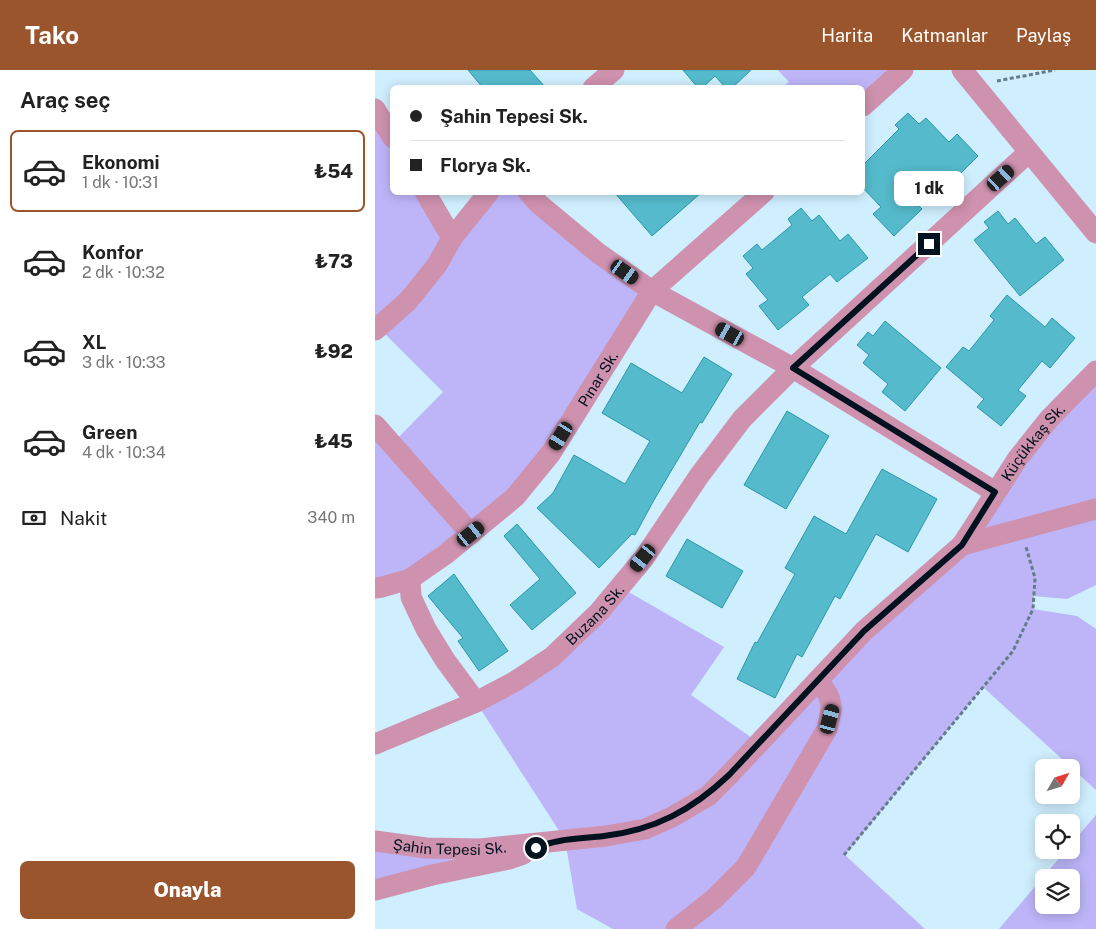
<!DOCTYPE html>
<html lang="tr">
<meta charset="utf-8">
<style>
body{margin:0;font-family:"Public Sans",sans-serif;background:#f2f2f2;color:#222;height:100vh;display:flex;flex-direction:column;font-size:19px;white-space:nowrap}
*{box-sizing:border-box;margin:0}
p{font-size:16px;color:#767676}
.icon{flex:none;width:28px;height:28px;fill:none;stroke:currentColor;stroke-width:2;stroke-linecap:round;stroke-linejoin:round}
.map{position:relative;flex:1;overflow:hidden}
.details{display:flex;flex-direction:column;background:#fff;width:375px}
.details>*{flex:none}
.top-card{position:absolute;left:15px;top:15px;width:475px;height:110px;border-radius:8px;box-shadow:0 2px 12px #0003;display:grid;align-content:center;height:110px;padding:0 20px;background:#fff}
.needle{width:32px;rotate:51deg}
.controls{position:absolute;left:660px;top:689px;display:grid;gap:10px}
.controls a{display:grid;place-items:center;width:45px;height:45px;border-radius:8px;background:#fff;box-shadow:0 2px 12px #0003;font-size:25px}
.end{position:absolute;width:22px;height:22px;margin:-11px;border:6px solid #00121d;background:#fff;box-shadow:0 0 0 2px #fff}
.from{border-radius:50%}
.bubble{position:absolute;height:35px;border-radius:8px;background:#fff;box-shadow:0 2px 12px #0003;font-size:16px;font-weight:800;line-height:35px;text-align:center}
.car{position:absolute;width:15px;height:30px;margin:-15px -8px;border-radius:6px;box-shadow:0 0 4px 1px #0007;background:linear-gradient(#222 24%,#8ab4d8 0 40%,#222 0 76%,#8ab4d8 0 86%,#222 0)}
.top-card b{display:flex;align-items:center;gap:18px;height:48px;font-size:19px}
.top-card b+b{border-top:1px solid #e0e0e0}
.top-card i{width:12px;height:12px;background:#222}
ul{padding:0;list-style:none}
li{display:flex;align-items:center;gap:15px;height:82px;margin:0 10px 8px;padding:0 10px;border:2px solid transparent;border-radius:8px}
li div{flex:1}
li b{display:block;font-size:19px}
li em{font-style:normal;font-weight:800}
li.selected{border-color:#9b552c}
li>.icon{width:45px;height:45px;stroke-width:1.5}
h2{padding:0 20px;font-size:22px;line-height:60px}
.pay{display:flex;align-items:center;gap:12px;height:55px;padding:0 20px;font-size:19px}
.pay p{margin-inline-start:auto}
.action{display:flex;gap:10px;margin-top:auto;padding:10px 20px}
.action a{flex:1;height:58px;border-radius:8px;background:#9b552c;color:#fff;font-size:20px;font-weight:800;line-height:58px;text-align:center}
header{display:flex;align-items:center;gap:30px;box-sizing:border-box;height:70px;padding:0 25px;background:#9b552c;color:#fff}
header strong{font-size:24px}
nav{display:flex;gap:28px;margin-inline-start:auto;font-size:18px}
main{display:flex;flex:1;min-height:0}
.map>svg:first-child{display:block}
.green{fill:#bdb5f8;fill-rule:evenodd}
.building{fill:#5bc;stroke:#2a98a8}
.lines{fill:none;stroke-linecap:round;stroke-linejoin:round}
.path{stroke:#647c8a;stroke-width:3;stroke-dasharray:4 2.5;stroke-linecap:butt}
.minor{stroke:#ce91ae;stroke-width:21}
.route{stroke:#00121d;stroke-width:6}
.labels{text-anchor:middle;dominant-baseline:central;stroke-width:4.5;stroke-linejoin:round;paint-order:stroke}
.street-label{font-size:15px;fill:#00121d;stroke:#fff}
</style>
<header>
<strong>Tako</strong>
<nav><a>Harita</a><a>Katmanlar</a><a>Paylaş</a></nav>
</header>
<main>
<section class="details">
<h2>Araç seç</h2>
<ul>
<li class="selected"><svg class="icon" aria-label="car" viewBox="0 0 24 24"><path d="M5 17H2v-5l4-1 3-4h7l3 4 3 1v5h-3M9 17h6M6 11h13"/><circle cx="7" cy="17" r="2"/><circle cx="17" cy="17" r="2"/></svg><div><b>Ekonomi</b><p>1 dk · 10:31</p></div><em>₺54</em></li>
<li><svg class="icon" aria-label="car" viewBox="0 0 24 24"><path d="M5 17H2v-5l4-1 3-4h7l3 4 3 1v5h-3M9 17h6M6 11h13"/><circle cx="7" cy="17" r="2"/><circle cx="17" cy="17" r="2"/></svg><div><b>Konfor</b><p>2 dk · 10:32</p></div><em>₺73</em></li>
<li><svg class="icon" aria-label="car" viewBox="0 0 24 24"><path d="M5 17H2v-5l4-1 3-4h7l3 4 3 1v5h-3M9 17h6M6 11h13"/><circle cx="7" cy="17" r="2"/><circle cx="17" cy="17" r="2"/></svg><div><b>XL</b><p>3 dk · 10:33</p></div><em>₺92</em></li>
<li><svg class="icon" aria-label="car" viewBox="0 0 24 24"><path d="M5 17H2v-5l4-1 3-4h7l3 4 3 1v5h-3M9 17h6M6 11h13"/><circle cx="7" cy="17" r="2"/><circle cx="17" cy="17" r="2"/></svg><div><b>Green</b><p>4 dk · 10:34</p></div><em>₺45</em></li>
</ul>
<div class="pay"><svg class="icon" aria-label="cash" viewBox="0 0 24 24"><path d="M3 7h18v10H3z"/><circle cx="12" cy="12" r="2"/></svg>Nakit<p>340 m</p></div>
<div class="action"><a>Onayla</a></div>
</section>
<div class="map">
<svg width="721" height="859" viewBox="0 0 721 859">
<rect width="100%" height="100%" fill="#cfeefe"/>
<path class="green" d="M 403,0 L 528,0 L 488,36 L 488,18 L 408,17 L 414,12 Z
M 0,39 L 17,68 L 18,122 L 50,123 L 77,168 L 114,123 L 153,123 L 277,221 L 176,383 L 71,484 L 0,518 L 0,355 L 17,374 L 68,322 L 4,258 L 0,260 Z
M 721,301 L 721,515 L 692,529 L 659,526 L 658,539 L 702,546 L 721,559 L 721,720 L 608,617 L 470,785 L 550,859 L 238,859 L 202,839 L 190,770 L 101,632 L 139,612 L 245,517 L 349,577 L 316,625 L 384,673 L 587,475 Z
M 721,745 L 721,859 L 624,859 L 691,780 L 696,780 L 696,774 ZM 669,808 L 696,808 L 696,835 L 669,835 Z
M 0,771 L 174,772 L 0,820 Z"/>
<path class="building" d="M 93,0 L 155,0 L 171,18 L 108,18 Z
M 308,0 L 376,0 L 357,18 L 351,18 L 340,6 L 327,18 L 323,18 Z
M 533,43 L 544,54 L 551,48 L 574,72 L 582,64 L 603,86 L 575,114 L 567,106 L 540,132 L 547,139 L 519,166 L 498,144 L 506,137 L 488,118 L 488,95 L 524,59 L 520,55 Z
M 239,122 L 327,122 L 277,166 Z
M 426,138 L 437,151 L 444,145 L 465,171 L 473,164 L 493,188 L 462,212 L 455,204 L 427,227 L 434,235 L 403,260 L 384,236 L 393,230 L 371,204 L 378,198 L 368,186 L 382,174 L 387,180 L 417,155 L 413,149 Z
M 623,141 L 633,154 L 640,148 L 661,174 L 670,167 L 689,190 L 645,226 L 599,170 L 614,158 L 609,152 Z
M 632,225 L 670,257 L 677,248 L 700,268 L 675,298 L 667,291 L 643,320 L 651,326 L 626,356 L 602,337 L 609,329 L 571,297 L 588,277 L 594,281 L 619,250 L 615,246 Z
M 510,251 L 566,298 L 530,341 L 507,322 L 513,314 L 488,293 L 494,285 L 482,275 L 493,262 L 498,266 Z
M 329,287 L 357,304 L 327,353 L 325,352 L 279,430 L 260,465 L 257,464 L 224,498 L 162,438 L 178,423 L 199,385 L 250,414 L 275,371 L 227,343 L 256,293 L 307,323 Z
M 412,341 L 454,366 L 411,439 L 369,415 Z
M 507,399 L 562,429 L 533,482 L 501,464 L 465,529 L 460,526 L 427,587 L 422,584 L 400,628 L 362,609 L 380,572 L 382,573 L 420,504 L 410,498 L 439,446 L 471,464 Z
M 142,454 L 201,523 L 157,560 L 135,535 L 165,509 L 129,466 Z
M 312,469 L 368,501 L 347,538 L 291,506 Z
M 79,504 L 133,581 L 104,601 L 83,571 L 88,568 L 53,526 Z"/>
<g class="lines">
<path class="path" d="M 622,11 L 680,0
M 469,785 L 638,581 L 658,539 L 660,508 L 651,477"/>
<g class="minor">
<path d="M 587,0 L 721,163"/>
<path d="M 218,18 L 239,0"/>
<path d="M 488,36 L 528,0"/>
<path d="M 0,39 L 18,68"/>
<path d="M 50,122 L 77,168"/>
<path d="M 153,122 L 164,134 L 223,183 L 277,221 L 418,298 L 620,422"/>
<path d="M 0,260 L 33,231 L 62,195 L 77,168 L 114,122"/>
<path d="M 0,355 L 96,464"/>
<path id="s1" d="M 587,475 L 643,388 L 674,349 L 721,301"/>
<path d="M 35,509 L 36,527 L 51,559 L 70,590 L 101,632"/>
<path id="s2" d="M 0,518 L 7,517 L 35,509 L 71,484 L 140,427 L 176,383 L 277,221 L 389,122"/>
<path id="s3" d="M 0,674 L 101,632 L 139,612 L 177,587 L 224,542 L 269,488 L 324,406 L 367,349 L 418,298 L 654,82"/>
<path id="s4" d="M 0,771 L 51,778 L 105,779 L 231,766 L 270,759 L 297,747 L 333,726 L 354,705 L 489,561 L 587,475 L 721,439"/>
<path d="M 0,820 L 57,805 L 134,789 L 148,784"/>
<path d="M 301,859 L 339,829 L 371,797 L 452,659 C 458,635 459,630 443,610"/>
</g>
</g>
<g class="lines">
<path class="route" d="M 161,778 C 183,768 206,769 229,766 C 280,760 317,740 354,705 L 489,561 L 587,475 L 620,422 L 418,298 L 554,174"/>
</g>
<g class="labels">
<g class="street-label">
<text stroke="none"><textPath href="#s2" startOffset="314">Pınar Sk.</textPath></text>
<text stroke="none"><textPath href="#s1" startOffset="125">Küçükkaş Sk.</textPath></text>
<text stroke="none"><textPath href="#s3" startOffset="258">Buzana Sk.</textPath></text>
<text stroke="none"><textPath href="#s4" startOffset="75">Şahin Tepesi Sk.</textPath></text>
</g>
</g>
</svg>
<div class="controls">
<a><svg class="needle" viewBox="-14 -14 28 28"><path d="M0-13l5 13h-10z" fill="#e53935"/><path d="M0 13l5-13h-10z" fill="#767676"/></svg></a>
<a><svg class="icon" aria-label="locate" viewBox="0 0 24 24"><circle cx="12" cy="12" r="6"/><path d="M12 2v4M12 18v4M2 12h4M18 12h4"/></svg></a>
<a><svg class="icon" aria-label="layers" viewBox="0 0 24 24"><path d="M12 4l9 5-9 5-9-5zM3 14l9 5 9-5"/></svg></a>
</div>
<i class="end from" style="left:161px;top:778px"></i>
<i class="end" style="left:554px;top:174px"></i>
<div class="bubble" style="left:519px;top:101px;width:70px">1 dk</div>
<i class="car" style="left:626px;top:108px;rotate:48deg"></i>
<i class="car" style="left:250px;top:202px;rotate:125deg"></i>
<i class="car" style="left:355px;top:264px;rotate:299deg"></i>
<i class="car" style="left:186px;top:366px;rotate:212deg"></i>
<i class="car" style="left:96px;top:464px;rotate:51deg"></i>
<i class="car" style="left:268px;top:488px;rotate:219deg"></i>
<i class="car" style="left:455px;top:649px;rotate:15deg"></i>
<div class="top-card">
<b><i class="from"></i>Şahin Tepesi Sk.</b>
<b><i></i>Florya Sk.</b>
</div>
</div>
</main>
